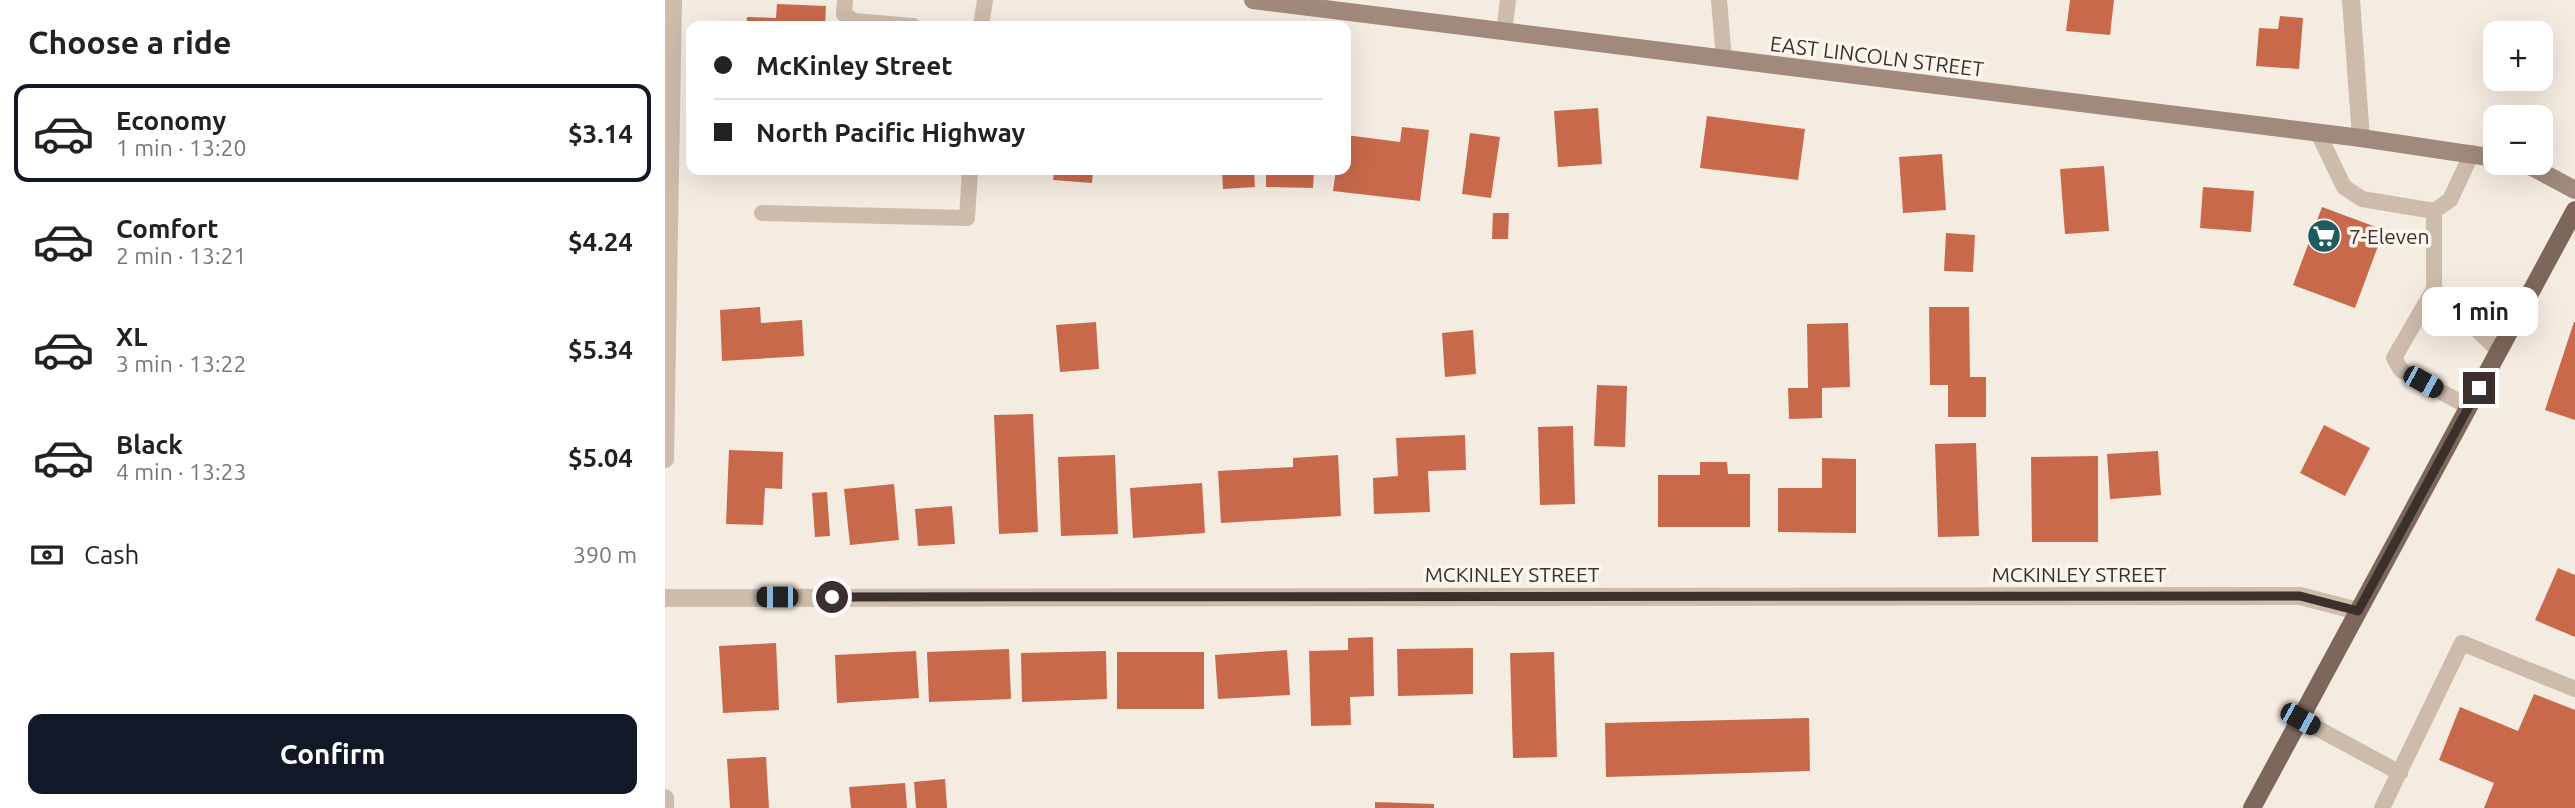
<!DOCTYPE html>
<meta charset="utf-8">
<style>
body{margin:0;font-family:Ubuntu,sans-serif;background:#f2f2f2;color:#222;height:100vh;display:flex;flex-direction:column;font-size:26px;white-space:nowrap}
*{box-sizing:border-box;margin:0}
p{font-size:23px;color:#767676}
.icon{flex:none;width:38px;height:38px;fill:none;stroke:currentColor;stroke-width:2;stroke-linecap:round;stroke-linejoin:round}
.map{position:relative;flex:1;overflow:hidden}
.drawer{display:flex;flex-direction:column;background:#fff;width:665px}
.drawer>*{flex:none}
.guide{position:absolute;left:21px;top:21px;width:665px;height:154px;border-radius:14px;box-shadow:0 7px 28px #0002;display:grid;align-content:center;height:154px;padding:0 28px;background:#fff}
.tools{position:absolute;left:1818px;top:21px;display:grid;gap:14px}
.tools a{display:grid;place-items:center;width:70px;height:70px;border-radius:14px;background:#fff;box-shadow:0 7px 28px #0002;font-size:35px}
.end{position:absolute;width:32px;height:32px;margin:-16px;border:9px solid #3b302b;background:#fff;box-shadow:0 0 0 4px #fff}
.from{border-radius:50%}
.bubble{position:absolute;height:49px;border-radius:14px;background:#fff;box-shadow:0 7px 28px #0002;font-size:23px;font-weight:700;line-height:49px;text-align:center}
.car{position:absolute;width:21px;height:42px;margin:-21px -10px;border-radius:9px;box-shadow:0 0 5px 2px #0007;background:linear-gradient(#222 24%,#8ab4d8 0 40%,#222 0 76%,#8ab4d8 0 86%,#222 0)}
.guide b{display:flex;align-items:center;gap:24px;height:66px;font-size:26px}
.guide b+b{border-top:2px solid #e0e0e0}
.guide i{width:18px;height:18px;background:#222}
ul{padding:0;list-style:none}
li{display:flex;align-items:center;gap:21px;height:98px;margin:0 14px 10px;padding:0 14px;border:4px solid transparent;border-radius:14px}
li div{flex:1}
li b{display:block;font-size:26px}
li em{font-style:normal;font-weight:700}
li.active{border-color:#111827}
li>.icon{width:63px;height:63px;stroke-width:1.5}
h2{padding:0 28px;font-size:32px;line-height:84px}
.pay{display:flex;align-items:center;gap:18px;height:77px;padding:0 28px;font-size:26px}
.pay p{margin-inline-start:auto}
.action{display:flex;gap:14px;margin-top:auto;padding:14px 28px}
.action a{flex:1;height:80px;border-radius:14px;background:#111827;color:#fff;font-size:28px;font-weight:700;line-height:80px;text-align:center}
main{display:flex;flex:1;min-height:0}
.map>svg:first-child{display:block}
.building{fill:#c8694b}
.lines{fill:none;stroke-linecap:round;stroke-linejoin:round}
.lane{stroke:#cdbbac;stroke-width:16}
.street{stroke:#cdbbac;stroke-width:18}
.secondary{stroke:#a18a7d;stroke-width:18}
.primary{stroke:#7d675c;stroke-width:18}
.route{stroke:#3b302b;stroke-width:9}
.labels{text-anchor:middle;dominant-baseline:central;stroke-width:7;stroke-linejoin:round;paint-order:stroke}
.street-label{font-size:21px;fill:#3b302b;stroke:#fbf5ee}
.poi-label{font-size:21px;fill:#3b302b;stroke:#fbf5ee;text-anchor:start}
</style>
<main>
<section class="drawer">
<h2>Choose a ride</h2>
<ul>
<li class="active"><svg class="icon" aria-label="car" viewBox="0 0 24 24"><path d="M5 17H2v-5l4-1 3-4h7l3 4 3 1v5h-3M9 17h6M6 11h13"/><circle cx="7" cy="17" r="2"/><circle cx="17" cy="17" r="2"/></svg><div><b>Economy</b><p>1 min · 13:20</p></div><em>$3.14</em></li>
<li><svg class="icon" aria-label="car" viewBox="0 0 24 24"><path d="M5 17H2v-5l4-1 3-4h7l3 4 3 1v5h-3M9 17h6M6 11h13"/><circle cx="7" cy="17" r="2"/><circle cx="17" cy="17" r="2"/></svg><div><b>Comfort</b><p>2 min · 13:21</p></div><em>$4.24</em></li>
<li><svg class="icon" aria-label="car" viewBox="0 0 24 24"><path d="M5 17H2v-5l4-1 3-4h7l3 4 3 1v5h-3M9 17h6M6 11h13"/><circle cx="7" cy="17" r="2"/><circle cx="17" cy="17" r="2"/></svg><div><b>XL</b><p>3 min · 13:22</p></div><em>$5.34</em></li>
<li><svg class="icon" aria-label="car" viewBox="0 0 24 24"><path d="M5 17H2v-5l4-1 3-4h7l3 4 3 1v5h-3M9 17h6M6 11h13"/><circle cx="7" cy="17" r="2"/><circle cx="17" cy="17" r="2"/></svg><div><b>Black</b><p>4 min · 13:23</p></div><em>$5.04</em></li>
</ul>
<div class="pay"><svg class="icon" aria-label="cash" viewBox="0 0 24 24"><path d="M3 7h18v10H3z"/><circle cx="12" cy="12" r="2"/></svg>Cash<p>390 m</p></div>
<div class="action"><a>Confirm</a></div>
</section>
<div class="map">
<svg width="1910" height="808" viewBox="0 0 1910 808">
<rect width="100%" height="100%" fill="#f4ebe1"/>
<path class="building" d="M 1405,0 L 1449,0 L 1445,35 L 1401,31 Z
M 112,4 L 161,6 L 160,26 L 81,26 L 82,17 L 111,18 Z
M 1615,16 L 1638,18 L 1634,69 L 1591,66 L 1594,28 L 1613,29 Z
M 933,108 L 937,164 L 893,167 L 889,111 Z
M 1042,116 L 1140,129 L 1133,180 L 1035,168 Z
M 737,127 L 764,130 L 755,201 L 668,191 L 671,170 L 681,170 L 681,135 L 735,142 Z
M 805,133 L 835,137 L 826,198 L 797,194 Z
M 1277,154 L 1281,210 L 1238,213 L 1234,157 Z
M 1439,166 L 1444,231 L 1400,234 L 1395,169 Z
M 389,170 L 428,170 L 427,183 L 388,180 Z
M 557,170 L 589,170 L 590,187 L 558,189 Z
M 601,170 L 649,170 L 648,188 L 601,187 Z
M 1538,187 L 1589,191 L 1586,232 L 1535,228 Z
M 1657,207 L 1719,230 L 1690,308 L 1628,285 Z
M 828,213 L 844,213 L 843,239 L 827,239 Z
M 1281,233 L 1310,235 L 1308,272 L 1279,271 Z
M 95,307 L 96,323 L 137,320 L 139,356 L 57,361 L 55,310 Z
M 1264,307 L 1304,307 L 1305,377 L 1321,377 L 1321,417 L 1283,417 L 1283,385 L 1265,385 Z
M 431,322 L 434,369 L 395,372 L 391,325 Z
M 1909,322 L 1910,322 L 1910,420 L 1880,410 Z
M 1183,323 L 1185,387 L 1157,388 L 1157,418 L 1124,419 L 1123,388 L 1143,388 L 1142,324 Z
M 808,330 L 811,374 L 780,377 L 777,333 Z
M 932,385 L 962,386 L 960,447 L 929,446 Z
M 368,414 L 373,532 L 334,534 L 329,415 Z
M 1659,425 L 1705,448 L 1680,496 L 1635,473 Z
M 908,426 L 910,504 L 875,505 L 873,427 Z
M 800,435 L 801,470 L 763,471 L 765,512 L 709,514 L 708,478 L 733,476 L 731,438 Z
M 1311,443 L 1314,536 L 1273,537 L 1270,444 Z
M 64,450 L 118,452 L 117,489 L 100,488 L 98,525 L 61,524 Z
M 1493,451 L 1496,495 L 1445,499 L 1442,454 Z
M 450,455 L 453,534 L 396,536 L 393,457 Z
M 673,455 L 676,516 L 556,523 L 553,471 L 628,467 L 628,458 Z
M 1433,456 L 1433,542 L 1367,542 L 1366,457 Z
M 1157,458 L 1191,459 L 1191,533 L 1113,532 L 1113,488 L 1157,488 Z
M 1035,462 L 1062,462 L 1063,474 L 1085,474 L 1085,527 L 993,527 L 993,475 L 1035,475 Z
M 537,483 L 540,533 L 468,538 L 465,488 Z
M 229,484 L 234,540 L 185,545 L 179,489 Z
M 162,492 L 165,536 L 150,537 L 147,493 Z
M 287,506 L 290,544 L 253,546 L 250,509 Z
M 1893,568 L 1910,575 L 1910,637 L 1870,620 Z
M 708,637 L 709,696 L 685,697 L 686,725 L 646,726 L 644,651 L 683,650 L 683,638 Z
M 111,643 L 114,710 L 58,713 L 54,646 Z
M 808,648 L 808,694 L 733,696 L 732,649 Z
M 344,649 L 346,699 L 264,702 L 262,652 Z
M 622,650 L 625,695 L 553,699 L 550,655 Z
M 251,651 L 254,698 L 172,703 L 170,655 Z
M 441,651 L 442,699 L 357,702 L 356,653 Z
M 452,652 L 539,652 L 539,709 L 452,709 Z
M 889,652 L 892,757 L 848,758 L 845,653 Z
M 1869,694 L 1910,710 L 1910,808 L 1819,808 L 1829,783 L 1774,760 L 1795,707 L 1853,731 Z
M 1144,718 L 1145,771 L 941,777 L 940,723 Z
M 101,757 L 104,808 L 65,808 L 62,759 Z
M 280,779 L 282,808 L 251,808 L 249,782 Z
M 240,783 L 242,808 L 186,808 L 184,787 Z
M 710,802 L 769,804 L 769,808 L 710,808 Z"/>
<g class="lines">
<path class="lane" d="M 180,0 L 179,14 L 189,21 L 248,26
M 1054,0 L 1059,59
M 316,26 L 320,0
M 839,32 L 843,0
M 1653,133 L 1679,187 L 1697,199 L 1769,211 L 1785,200 L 1807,153
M 1769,211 L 1769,289 L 1834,351
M 97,213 L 302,218 L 305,170
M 1769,289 L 1729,358 L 1736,370 L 1804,407
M 1635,719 L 1735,773
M 1717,808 L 1797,643 L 1910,689"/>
<path class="street" d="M 1686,0 L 1696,138
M 0,459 L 8,0
M 0,598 L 1635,596 L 1693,611
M 0,798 L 0,808"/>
<path class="secondary" d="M 588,0 L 1696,138 L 1830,158
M 1853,163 L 1869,168 L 1910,190"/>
<path class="primary" d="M 1587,808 L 1910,210"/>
</g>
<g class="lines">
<path class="route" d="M 167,597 L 1635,596 L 1693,611 L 1814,388"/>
</g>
<defs>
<g id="supermarket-disc" transform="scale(1.75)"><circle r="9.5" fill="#1f5a5e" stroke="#fbf5ee"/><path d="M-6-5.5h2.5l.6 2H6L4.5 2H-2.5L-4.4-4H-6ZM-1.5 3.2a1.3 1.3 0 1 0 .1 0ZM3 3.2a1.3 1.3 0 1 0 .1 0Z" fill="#fff"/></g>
</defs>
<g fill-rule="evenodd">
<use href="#supermarket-disc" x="1659" y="236"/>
</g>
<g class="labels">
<g class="street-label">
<text transform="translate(1212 56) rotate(7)">EAST LINCOLN STREET</text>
<text x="847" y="574">MCKINLEY STREET</text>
<text x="1414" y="574">MCKINLEY STREET</text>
</g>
<g class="poi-label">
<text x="1684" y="236">7-Eleven</text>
</g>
</g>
</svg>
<div class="tools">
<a>+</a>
<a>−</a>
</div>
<i class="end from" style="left:167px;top:597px"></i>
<i class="end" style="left:1814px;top:388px"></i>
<div class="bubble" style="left:1757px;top:287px;width:116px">1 min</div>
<i class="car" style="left:1758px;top:382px;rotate:119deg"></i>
<i class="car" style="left:112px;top:597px;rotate:270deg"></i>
<i class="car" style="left:1635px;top:719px;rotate:119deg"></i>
<div class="guide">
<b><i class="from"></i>McKinley Street</b>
<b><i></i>North Pacific Highway</b>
</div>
</div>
</main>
